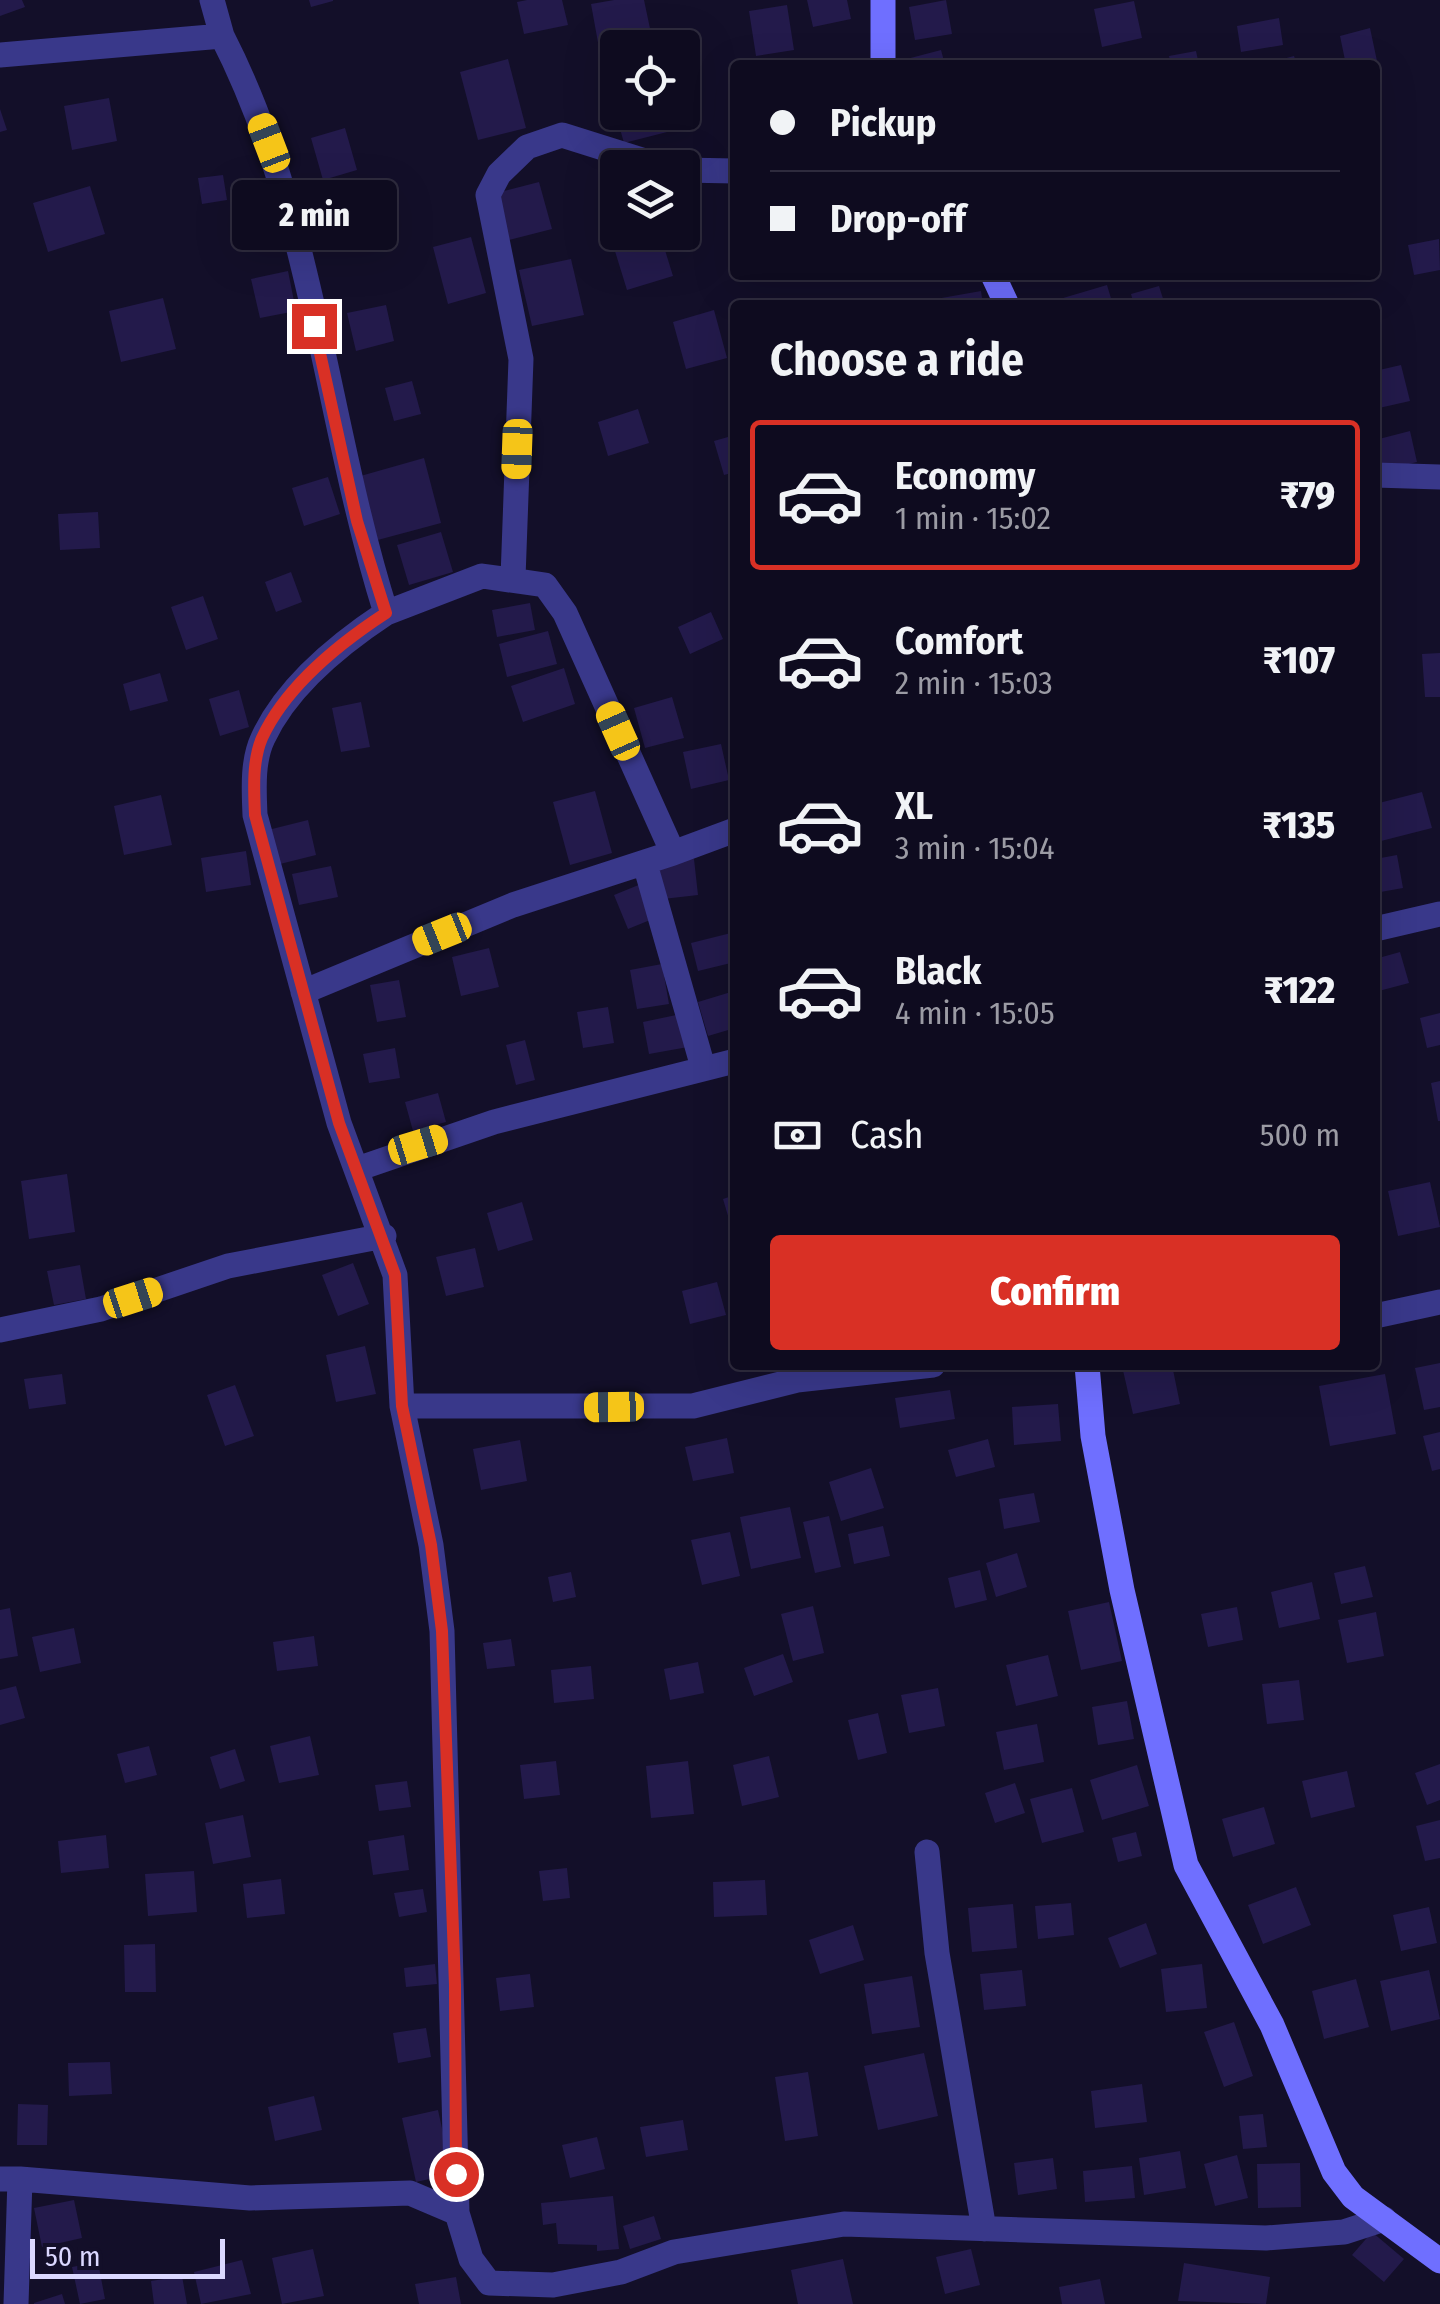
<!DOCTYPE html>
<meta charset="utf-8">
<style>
body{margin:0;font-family:"Fira Sans Condensed",sans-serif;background:#1c192c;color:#f1f3f6;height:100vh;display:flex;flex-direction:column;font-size:38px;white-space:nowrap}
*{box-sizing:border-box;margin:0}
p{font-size:32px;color:#9b9ba4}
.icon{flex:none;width:55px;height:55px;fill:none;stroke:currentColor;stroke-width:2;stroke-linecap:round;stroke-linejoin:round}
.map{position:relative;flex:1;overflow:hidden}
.sheet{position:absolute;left:730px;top:300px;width:650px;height:1070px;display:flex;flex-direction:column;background:#0e0b1f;border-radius:10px;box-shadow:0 10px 40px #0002,0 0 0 2px #2e2b3d}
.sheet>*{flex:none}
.hud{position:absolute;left:730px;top:60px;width:650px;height:220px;border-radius:10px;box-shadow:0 10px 40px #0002,0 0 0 2px #2e2b3d;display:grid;align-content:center;height:220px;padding:0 40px;background:#0e0b1f}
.fabs{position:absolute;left:600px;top:30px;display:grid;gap:20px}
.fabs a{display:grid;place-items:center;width:100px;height:100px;border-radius:10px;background:#0e0b1f;box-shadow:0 10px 40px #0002,0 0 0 2px #2e2b3d;font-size:50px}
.scale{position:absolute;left:30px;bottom:25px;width:195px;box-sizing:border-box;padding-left:10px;border:5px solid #dbd8ff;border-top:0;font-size:28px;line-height:35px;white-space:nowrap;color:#dbd8ff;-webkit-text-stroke:8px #130f29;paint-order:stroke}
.end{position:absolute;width:45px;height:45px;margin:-22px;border:12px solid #d93025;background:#fff;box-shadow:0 0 0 5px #fff}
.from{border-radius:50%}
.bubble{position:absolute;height:70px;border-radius:10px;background:#0e0b1f;box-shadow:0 10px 40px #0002,0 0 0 2px #2e2b3d;font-size:32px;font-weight:800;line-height:70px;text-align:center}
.car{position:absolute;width:30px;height:60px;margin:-30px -15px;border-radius:12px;box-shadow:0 0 8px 2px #0007;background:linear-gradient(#f5c518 24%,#345 0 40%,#f5c518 0 76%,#345 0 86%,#f5c518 0)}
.hud b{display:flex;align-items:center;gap:35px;height:95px;font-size:38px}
.hud b+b{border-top:2px solid #2e2b3d}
.hud i{width:25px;height:25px;background:#f1f3f6}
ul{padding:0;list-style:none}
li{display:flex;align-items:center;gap:30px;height:150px;margin:0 20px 15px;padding:0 20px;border:5px solid transparent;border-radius:10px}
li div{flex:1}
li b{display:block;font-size:38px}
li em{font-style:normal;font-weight:800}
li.selected{border-color:#d93025}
li>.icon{width:90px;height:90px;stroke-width:1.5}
h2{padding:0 40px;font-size:45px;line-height:120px}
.pay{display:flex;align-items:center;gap:25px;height:110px;padding:0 40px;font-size:38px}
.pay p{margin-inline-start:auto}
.primary-button{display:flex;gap:20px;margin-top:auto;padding:20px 40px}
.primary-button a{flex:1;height:115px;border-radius:10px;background:#d93025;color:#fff;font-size:40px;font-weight:800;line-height:115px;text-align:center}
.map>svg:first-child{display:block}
.building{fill:#231a4b}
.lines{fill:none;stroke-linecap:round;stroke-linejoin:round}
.minor{stroke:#39388a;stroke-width:25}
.secondary{stroke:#6f6fff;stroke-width:25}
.route{stroke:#d93025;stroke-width:12}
</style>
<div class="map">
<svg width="1440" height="2304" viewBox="0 0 1440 2304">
<rect width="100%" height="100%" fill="#130f29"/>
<path class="building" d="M 0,0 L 22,0 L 25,7 L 0,16 Z
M 309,0 L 333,0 L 333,1 L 311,7 Z
M 527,0 L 562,0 L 568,25 L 524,34 L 517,2 Z
M 614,0 L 644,0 L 652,38 L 599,48 L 591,4 Z
M 807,0 L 847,0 L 851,19 L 813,27 Z
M 946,0 L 952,34 L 915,40 L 909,7 Z
M 1134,1 L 1142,38 L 1102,47 L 1094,9 Z
M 787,5 L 794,50 L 756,56 L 749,11 Z
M 1279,18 L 1283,45 L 1241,52 L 1237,26 Z
M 1370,28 L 1377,61 L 1346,65 L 1340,36 Z
M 941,50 L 945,65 L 904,65 L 903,60 Z
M 1196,51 L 1199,65 L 1171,65 L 1169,56 Z
M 1294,56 L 1297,65 L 1266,65 L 1265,64 Z
M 508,59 L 526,128 L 478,140 L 460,72 Z
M 618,95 L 618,112 L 662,112 L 667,132 L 624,143 L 611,97 Z
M 109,98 L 117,141 L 72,150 L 64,106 Z
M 0,109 L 7,130 L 0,132 Z
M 345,128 L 357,170 L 323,180 L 311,138 Z
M 223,175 L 227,200 L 202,204 L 198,178 Z
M 539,182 L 552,229 L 505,241 L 492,194 Z
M 90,186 L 105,234 L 48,252 L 33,203 Z
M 660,234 L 673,276 L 627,290 L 614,248 Z
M 471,237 L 486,293 L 448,304 L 433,247 Z
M 1439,239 L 1440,270 L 1414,275 L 1408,245 Z
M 571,259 L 584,315 L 532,326 L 519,270 Z
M 288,271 L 296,311 L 260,318 L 251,279 Z
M 1107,285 L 1113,305 L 1055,305 L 1053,301 Z
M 1159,286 L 1165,305 L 1134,305 L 1131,294 Z
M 981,291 L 983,305 L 937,305 L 936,299 Z
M 163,298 L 176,349 L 121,362 L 109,311 Z
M 386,305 L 394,341 L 356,351 L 347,313 Z
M 714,310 L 727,358 L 686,369 L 673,322 Z
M 1401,365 L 1410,401 L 1379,408 L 1375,371 Z
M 412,381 L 421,414 L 394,421 L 385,388 Z
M 638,409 L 649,443 L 608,456 L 598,422 Z
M 1410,431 L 1417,462 L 1377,472 L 1375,440 Z
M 735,435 L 735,472 L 724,475 L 714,441 Z
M 424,458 L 441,523 L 374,541 L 357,477 Z
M 328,477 L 340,514 L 304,526 L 292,488 Z
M 98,512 L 100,548 L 60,550 L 58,514 Z
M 441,532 L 453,572 L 409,585 L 397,545 Z
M 291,572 L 302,602 L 276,612 L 265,582 Z
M 203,596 L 218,639 L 186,650 L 171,607 Z
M 530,603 L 535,630 L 497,637 L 492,610 Z
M 711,612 L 723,639 L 690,654 L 678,627 Z
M 548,631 L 557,664 L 507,677 L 499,644 Z
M 1440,653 L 1440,697 L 1425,697 L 1422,654 Z
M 564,668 L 575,704 L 523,722 L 511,686 Z
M 160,673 L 168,701 L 130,711 L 123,684 Z
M 239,690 L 249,727 L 220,736 L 209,699 Z
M 672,697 L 684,738 L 645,748 L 634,708 Z
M 361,702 L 370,747 L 341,752 L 332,708 Z
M 721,744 L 729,780 L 691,789 L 683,752 Z
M 595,791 L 612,853 L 570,865 L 553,802 Z
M 1422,792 L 1432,828 L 1381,841 L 1375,804 Z
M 161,795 L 172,845 L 124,855 L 114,806 Z
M 308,820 L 316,855 L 276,865 L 268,830 Z
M 246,851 L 251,885 L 206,892 L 201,858 Z
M 1397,855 L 1403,888 L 1375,893 L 1375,859 Z
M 694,859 L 698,895 L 663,899 L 659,863 Z
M 331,866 L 338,897 L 299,905 L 292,874 Z
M 641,884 L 655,918 L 628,929 L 614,895 Z
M 735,932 L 735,962 L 698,971 L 691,943 Z
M 489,948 L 499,987 L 461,996 L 452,957 Z
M 1400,952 L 1409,983 L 1375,992 L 1375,959 Z
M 662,964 L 669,1004 L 637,1009 L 630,970 Z
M 399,980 L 406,1017 L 377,1022 L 370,985 Z
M 731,992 L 735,1028 L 708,1036 L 698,1002 Z
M 608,1007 L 614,1043 L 583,1048 L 577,1012 Z
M 1440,1013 L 1440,1045 L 1427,1048 L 1420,1018 Z
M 681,1014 L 688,1047 L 649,1054 L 643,1022 Z
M 525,1040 L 535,1080 L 516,1085 L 506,1045 Z
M 395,1048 L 400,1078 L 369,1083 L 363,1054 Z
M 1440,1081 L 1440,1121 L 1438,1121 L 1431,1083 Z
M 438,1093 L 446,1122 L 413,1131 L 405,1102 Z
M 67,1174 L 75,1232 L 29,1239 L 21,1181 Z
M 1430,1182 L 1440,1227 L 1398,1236 L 1388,1191 Z
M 735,1195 L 735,1236 L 734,1236 L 723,1199 Z
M 522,1202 L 533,1240 L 498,1251 L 487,1213 Z
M 475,1248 L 484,1287 L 446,1296 L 436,1257 Z
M 353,1263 L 369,1304 L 338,1316 L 322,1275 Z
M 80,1265 L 86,1299 L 54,1305 L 47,1271 Z
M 717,1282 L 726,1315 L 690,1324 L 682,1291 Z
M 365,1346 L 376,1394 L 336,1402 L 326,1355 Z
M 1440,1363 L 1440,1407 L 1424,1410 L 1415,1368 Z
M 1172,1365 L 1180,1404 L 1133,1414 L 1122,1366 Z
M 62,1374 L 66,1404 L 29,1409 L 24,1379 Z
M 1385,1374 L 1396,1434 L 1330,1446 L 1319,1386 Z
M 235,1385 L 254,1436 L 225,1446 L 207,1395 Z
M 950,1390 L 955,1419 L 900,1428 L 895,1398 Z
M 1058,1404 L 1061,1441 L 1014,1445 L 1012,1407 Z
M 1440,1432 L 1440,1469 L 1432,1471 L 1423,1436 Z
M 727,1438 L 734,1473 L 693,1481 L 685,1447 Z
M 988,1439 L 995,1467 L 956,1477 L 948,1450 Z
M 520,1440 L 527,1481 L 481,1490 L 473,1449 Z
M 871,1468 L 884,1508 L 841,1521 L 829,1482 Z
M 1034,1493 L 1040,1522 L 1004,1529 L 999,1499 Z
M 790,1507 L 801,1558 L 751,1569 L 740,1517 Z
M 829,1516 L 841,1567 L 815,1573 L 803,1522 Z
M 883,1526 L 890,1556 L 854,1564 L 848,1534 Z
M 730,1532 L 740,1576 L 702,1585 L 691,1540 Z
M 1017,1553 L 1027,1587 L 996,1597 L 986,1563 Z
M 1365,1566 L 1373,1597 L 1341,1604 L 1334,1573 Z
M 980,1570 L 987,1600 L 955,1608 L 948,1578 Z
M 571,1572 L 576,1597 L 553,1602 L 548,1577 Z
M 1312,1582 L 1320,1619 L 1279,1628 L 1271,1592 Z
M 1109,1602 L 1122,1661 L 1081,1670 L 1068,1611 Z
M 813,1606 L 824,1653 L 793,1661 L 781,1614 Z
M 1237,1607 L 1243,1640 L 1208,1647 L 1201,1614 Z
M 10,1608 L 18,1656 L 0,1659 L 0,1610 Z
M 1376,1612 L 1384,1656 L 1347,1663 L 1338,1620 Z
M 74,1628 L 81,1663 L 40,1672 L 32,1637 Z
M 314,1636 L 318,1666 L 277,1671 L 273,1642 Z
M 511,1639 L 515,1666 L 487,1669 L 483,1643 Z
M 783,1654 L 793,1682 L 754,1696 L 744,1668 Z
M 1048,1655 L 1058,1696 L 1016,1706 L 1006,1665 Z
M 698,1662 L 704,1693 L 670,1700 L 664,1669 Z
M 591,1666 L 594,1699 L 554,1703 L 551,1670 Z
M 1299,1680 L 1304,1720 L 1267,1724 L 1262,1684 Z
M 16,1686 L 25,1718 L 0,1725 L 0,1690 Z
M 938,1688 L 945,1726 L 909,1733 L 901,1695 Z
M 1127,1701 L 1134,1739 L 1098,1745 L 1092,1707 Z
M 878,1713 L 887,1753 L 858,1760 L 848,1720 Z
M 1037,1724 L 1044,1762 L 1004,1770 L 996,1732 Z
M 310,1736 L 319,1775 L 279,1783 L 270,1746 Z
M 149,1746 L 157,1775 L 125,1783 L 117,1754 Z
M 235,1749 L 245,1781 L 220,1789 L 210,1757 Z
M 769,1756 L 779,1797 L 742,1806 L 733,1765 Z
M 556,1761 L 560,1795 L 524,1799 L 520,1765 Z
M 688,1761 L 694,1814 L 651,1818 L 646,1766 Z
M 1440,1764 L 1440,1800 L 1427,1805 L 1415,1773 Z
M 1137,1765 L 1149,1806 L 1102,1820 L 1090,1780 Z
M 1347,1771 L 1355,1807 L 1311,1818 L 1302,1781 Z
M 407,1781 L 411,1807 L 379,1811 L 375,1785 Z
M 1015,1783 L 1025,1813 L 995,1823 L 985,1793 Z
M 1072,1788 L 1084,1832 L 1042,1843 L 1030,1799 Z
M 1264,1807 L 1275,1844 L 1233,1857 L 1222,1819 Z
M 243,1815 L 251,1857 L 213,1864 L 205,1823 Z
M 1440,1820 L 1440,1858 L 1425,1861 L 1416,1826 Z
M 1136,1832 L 1142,1856 L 1118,1862 L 1112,1838 Z
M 106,1835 L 109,1868 L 61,1873 L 58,1841 Z
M 404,1835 L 409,1870 L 373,1875 L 368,1841 Z
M 567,1868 L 570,1898 L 543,1901 L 539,1871 Z
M 194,1871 L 197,1912 L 148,1916 L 145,1874 Z
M 281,1879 L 285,1914 L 247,1918 L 243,1884 Z
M 765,1880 L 767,1915 L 714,1917 L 713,1882 Z
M 1296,1887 L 1311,1925 L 1263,1944 L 1248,1905 Z
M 423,1889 L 427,1912 L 399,1917 L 394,1893 Z
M 1071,1903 L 1074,1935 L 1038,1939 L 1035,1906 Z
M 1013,1904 L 1017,1948 L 972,1952 L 968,1908 Z
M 1429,1907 L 1437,1943 L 1401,1951 L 1393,1915 Z
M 1146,1923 L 1157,1954 L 1120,1968 L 1108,1938 Z
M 853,1925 L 864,1960 L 820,1974 L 809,1940 Z
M 155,1944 L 156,1992 L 125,1992 L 124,1945 Z
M 435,1964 L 437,1984 L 406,1987 L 404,1968 Z
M 1202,1964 L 1207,2008 L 1166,2012 L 1161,1969 Z
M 1022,1970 L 1026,2006 L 984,2010 L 980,1974 Z
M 1429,1970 L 1440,2019 L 1391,2031 L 1380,1981 Z
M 530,1974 L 534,2007 L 500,2011 L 496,1978 Z
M 912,1976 L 920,2027 L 872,2034 L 864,1984 Z
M 1356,1979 L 1369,2027 L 1324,2039 L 1312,1991 Z
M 1234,2022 L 1253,2076 L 1224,2087 L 1204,2032 Z
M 426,2028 L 431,2057 L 398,2063 L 393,2033 Z
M 924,2053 L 938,2116 L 878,2130 L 864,2066 Z
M 110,2062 L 112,2094 L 69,2096 L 68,2063 Z
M 808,2072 L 818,2136 L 785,2141 L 775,2077 Z
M 1142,2084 L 1147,2122 L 1095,2128 L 1091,2091 Z
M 314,2096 L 322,2130 L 275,2141 L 268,2107 Z
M 18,2104 L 48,2105 L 47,2145 L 17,2145 Z
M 438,2110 L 452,2174 L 416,2182 L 402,2118 Z
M 1263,2114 L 1267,2147 L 1243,2149 L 1239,2116 Z
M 683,2120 L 688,2150 L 646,2157 L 640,2127 Z
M 597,2137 L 605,2169 L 570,2178 L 562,2145 Z
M 1180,2151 L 1186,2188 L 1144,2195 L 1139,2158 Z
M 1237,2155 L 1248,2198 L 1215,2206 L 1204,2164 Z
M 1053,2158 L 1057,2189 L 1018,2195 L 1014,2163 Z
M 1300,2163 L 1301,2207 L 1258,2208 L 1257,2164 Z
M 1132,2166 L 1135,2198 L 1085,2202 L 1083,2171 Z
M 613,2196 L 619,2249 L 597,2251 L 597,2245 L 558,2244 L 556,2223 L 543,2225 L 541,2203 Z
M 74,2200 L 82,2238 L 42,2247 L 34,2208 Z
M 654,2216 L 661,2239 L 630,2249 L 623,2226 Z
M 1372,2232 L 1404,2259 L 1384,2282 L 1352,2255 Z
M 313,2249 L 324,2296 L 282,2304 L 272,2258 Z
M 971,2249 L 980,2285 L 945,2294 L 936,2257 Z
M 843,2259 L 853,2304 L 798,2304 L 791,2270 Z
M 242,2260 L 251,2294 L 201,2304 L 194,2272 Z
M 98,2262 L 105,2299 L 80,2304 L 72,2267 Z
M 1184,2263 L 1270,2277 L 1266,2304 L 1178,2301 Z
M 182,2276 L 187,2304 L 154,2304 L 151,2281 Z
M 456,2277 L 461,2304 L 419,2304 L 415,2284 Z
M 1100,2279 L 1105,2304 L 1062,2304 L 1059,2287 Z
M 62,2294 L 65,2304 L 34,2304 L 34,2303 Z"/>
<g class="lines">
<path class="minor" d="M 222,36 C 314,215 326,423 386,613 C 339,644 287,686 263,738 C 252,761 254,790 255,815 L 339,1123 L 395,1275 L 402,1406 L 431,1545 L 442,1631 L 457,2213
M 0,55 L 222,36 L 212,0
M 682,170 L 735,171
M 1375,475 L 1440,477
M 513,578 L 521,359 L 488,195 L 499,174 L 527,147 L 562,135 L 667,168
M 386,613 L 482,576 L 545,585 L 565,613 L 673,853 L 735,830
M 645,864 L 703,1067
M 1375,929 L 1440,914
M 303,992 L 513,905 L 673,853
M 357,1169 L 494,1122 L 735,1061
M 1375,1316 L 1440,1302
M 0,1330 L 101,1309 L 228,1266 L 384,1236
M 402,1406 L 693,1406 L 797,1380 L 933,1365
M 927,1852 L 937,1953 L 984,2229
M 0,2179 L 20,2179 L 16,2304
M 20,2179 L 250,2198 L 410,2193 L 457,2213 L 471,2259 L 489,2283 L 553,2285 L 621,2272 L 674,2252 L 844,2224 L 1266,2238 L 1344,2232 L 1384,2219"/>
<path class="secondary" d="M 883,0 L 883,65
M 993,275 L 1007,305
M 1087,1365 L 1093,1436 L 1122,1590 L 1186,1865 L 1272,2025 L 1334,2172 L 1353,2197 L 1440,2261"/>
</g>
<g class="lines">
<path class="route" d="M 314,326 L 357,521 L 386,613 C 340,643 286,686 262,738 C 252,761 254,791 255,815 L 339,1123 L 395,1275 L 402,1406 L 431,1545 L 442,1631 L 455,1985 L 456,2174"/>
</g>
</svg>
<div class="fabs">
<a><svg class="icon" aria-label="locate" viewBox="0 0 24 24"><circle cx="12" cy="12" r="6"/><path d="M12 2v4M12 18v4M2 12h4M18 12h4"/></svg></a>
<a><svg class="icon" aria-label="layers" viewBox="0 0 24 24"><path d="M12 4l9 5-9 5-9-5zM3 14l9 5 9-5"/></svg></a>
</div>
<div class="scale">50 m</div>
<i class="end from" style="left:456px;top:2174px"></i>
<i class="end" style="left:314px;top:326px"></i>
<div class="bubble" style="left:232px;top:180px;width:165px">2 min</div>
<i class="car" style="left:269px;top:143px;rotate:339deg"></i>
<i class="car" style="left:517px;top:449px;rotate:182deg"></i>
<i class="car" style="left:618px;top:731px;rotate:336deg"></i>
<i class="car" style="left:442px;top:934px;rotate:248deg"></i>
<i class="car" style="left:418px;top:1145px;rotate:73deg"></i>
<i class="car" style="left:133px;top:1298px;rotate:72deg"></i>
<i class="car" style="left:614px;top:1407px;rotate:269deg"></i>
<div class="hud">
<b><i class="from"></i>Pickup</b>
<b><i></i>Drop-off</b>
</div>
<section class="sheet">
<h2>Choose a ride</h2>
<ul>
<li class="selected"><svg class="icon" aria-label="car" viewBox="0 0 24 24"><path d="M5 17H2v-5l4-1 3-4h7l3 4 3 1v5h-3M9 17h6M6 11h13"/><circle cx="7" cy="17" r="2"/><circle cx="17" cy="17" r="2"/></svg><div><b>Economy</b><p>1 min · 15:02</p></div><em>₹79</em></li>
<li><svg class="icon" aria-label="car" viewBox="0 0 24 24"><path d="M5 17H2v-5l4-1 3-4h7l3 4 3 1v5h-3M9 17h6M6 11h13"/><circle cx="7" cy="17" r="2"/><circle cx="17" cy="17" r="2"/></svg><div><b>Comfort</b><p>2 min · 15:03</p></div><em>₹107</em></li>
<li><svg class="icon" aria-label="car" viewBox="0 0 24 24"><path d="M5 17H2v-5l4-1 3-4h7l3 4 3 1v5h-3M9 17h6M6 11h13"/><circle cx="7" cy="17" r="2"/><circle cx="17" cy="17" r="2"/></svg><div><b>XL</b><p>3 min · 15:04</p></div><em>₹135</em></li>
<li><svg class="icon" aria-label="car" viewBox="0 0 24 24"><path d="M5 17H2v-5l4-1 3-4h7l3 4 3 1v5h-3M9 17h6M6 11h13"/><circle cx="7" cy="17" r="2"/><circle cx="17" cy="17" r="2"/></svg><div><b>Black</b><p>4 min · 15:05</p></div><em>₹122</em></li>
</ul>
<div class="pay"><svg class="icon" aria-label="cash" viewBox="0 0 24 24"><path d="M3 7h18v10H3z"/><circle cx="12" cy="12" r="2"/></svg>Cash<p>500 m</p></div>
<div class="primary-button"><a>Confirm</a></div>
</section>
</div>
